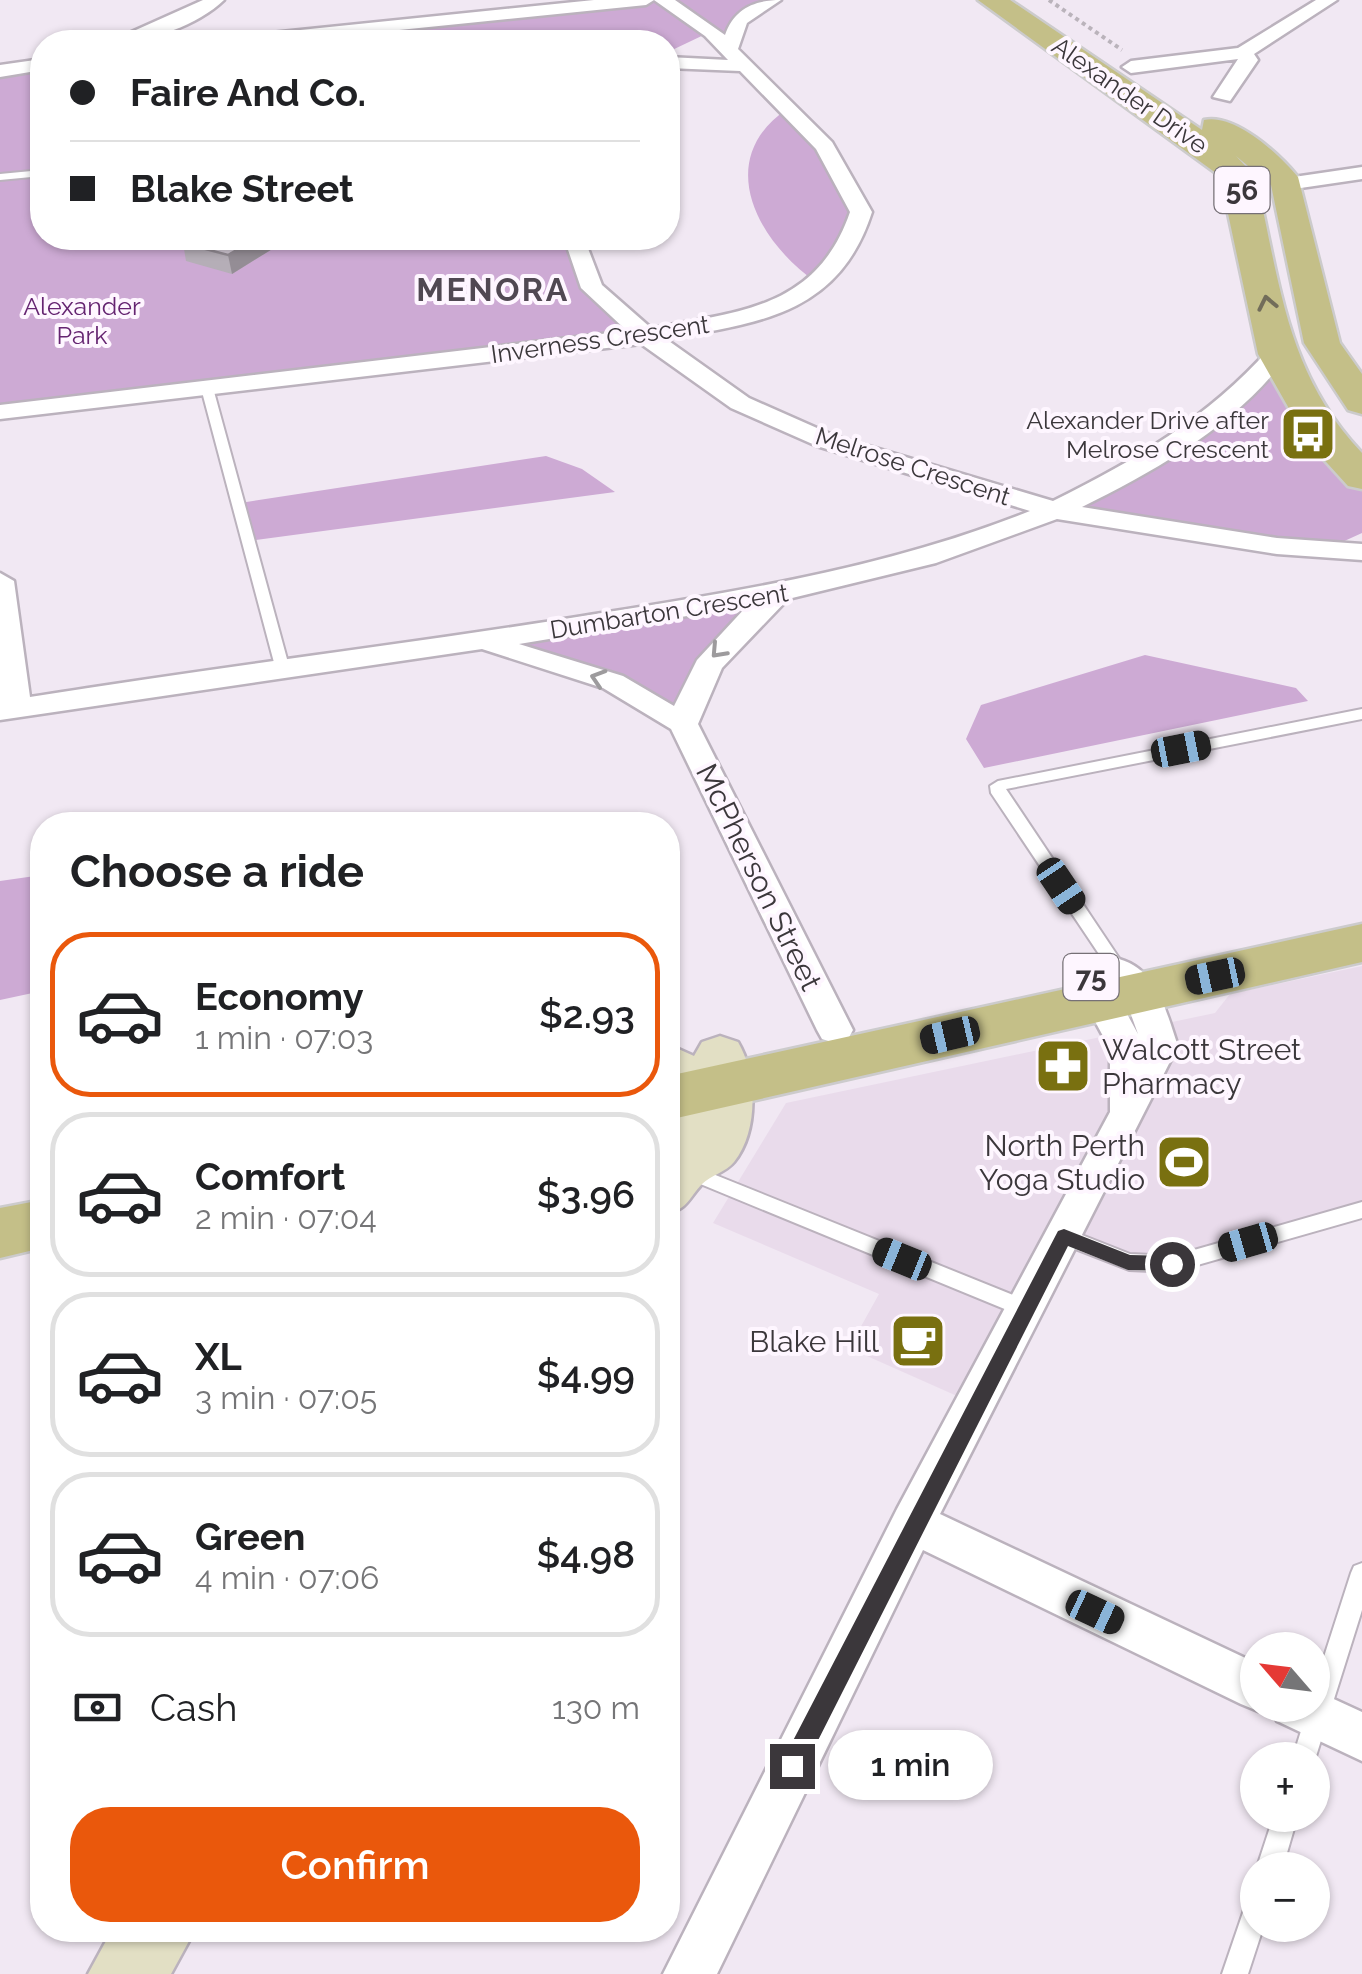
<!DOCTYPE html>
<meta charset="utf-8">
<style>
body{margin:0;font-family:Raleway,sans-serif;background:#f6f6f6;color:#202124;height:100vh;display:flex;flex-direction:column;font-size:38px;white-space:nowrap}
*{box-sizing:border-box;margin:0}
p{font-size:32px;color:#757577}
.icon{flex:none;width:55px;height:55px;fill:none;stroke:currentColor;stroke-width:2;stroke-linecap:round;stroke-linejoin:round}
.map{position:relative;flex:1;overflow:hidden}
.sheet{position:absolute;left:30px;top:812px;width:650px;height:1130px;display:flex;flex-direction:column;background:#fff;border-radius:40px;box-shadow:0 2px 8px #0004}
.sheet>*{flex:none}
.banner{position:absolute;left:30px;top:30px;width:650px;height:220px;border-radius:40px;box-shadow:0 2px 8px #0004;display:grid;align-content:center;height:220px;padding:0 40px;background:#fff}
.needle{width:65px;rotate:298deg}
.buttons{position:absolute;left:1240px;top:1632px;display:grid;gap:20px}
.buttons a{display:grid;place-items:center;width:90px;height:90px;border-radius:50%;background:#fff;box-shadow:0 2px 8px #0004;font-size:50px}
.end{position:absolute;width:45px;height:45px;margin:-22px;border:12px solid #3b373b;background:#fff;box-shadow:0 0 0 5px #fff}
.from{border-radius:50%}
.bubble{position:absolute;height:70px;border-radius:35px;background:#fff;box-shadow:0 2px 8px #0004;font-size:32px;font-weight:600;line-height:70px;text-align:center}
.car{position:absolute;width:30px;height:60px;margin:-30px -15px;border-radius:12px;box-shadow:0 0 8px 2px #0007;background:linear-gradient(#222 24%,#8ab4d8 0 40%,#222 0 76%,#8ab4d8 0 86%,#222 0)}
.banner b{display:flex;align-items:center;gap:35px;height:95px;font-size:38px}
.banner b+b{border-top:2px solid #e0e0e0}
.banner i{width:25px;height:25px;background:#202124}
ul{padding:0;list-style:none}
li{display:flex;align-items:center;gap:30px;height:165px;margin:0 20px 15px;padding:0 20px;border:5px solid #e0e0e0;border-radius:40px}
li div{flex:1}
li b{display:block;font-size:38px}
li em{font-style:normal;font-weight:600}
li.current{border-color:#ea580c}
li>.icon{width:90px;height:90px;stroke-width:1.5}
h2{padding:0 40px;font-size:45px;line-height:120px}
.pay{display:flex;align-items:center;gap:25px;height:110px;padding:0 40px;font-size:38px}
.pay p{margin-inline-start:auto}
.action{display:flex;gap:20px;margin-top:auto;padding:20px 40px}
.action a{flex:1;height:115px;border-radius:40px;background:#ea580c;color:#fff;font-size:40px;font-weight:600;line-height:115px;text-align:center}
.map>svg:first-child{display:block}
.built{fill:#e9dbeb}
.green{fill:#cdaad4}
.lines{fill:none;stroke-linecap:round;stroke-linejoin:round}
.lane-casing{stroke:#bbb2bd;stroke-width:4}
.street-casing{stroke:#bbb2bd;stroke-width:5}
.secondary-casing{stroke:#bbb2bd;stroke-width:5}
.primary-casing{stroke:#cccbcc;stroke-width:5}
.path{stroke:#bab3bb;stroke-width:4;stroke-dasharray:4 4;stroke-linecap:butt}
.lane{fill:#fff;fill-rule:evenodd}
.street{fill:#fff;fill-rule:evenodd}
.secondary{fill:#e2dfc4;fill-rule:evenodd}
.primary{fill:#c4bf88;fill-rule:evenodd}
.wall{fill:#b5aeb7}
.shaded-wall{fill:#948d95}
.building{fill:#d3cad5;stroke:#948d95;stroke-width:2.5}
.oneway{stroke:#726d5a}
.oneway2{stroke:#9d9b9d}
.route{fill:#3b373b}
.labels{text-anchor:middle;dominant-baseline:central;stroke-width:8;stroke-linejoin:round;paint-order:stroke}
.far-street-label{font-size:25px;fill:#3b373b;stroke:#fef6ff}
.far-park-label{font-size:25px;fill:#652471;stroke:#fef6ff}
.far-poi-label{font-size:25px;fill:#3b373b;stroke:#fef6ff;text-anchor:end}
.shield{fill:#fef6ff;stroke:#767076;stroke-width:2.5}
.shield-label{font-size:28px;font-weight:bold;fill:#3b373b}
.street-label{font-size:30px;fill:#3b373b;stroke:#fef6ff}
.poi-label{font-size:30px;fill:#3b373b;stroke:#fef6ff;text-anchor:end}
.far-district-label{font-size:32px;font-weight:bold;letter-spacing:2.5px;fill:#504852;stroke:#fef6ff}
</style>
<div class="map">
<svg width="1362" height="1974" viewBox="0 0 1362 1974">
<rect width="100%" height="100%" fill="#f1e8f3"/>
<path class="built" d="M 1362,966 L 1362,1210 L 1173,1264 L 1129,1262 L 1064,1236 L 975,1404 L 849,1348 L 879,1294 L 713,1223 L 786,1103 L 1215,1013 L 1230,994 Z"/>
<path class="green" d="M 646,0 L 772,0 L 739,20 L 729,49 L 710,32 L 668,52 L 668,42 L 232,42 Z
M 42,65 L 42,238 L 574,238 L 592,288 L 646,336 L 0,412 L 0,71 Z
M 787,109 L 825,146 L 861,212 L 816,282 C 757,241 713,160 787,109 Z
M 1277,354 L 1362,488 L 1362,533 L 1329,548 L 1059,511 L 1165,453 Z
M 546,456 L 582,469 L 615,492 L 248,541 L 240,503 Z
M 777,594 L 709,659 L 683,724 L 613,682 L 482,642 Z
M 1145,655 L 1296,688 L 1308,701 L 984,768 L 966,739 L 981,705 Z
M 42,875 L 42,991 L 0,1000 L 0,881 Z"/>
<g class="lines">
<g class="lane-casing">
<path id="lane" d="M 42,170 L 42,176 L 0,180 L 0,174 Z
M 207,384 L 213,388 L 290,670 L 288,673 L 278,673 L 276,670 L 201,388 Z
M 1362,709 L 1362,719 L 1006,789 L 1125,967 L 1128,971 L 1125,975 L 1113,975 L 991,793 L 990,786 L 998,781 Z
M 688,1164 L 1033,1303 L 1036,1309 L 1033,1315 L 1026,1317 L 1019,1315 L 681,1176 L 678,1171 L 681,1166 Z
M 1362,1202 L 1362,1218 L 1173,1272 L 1129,1270 L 1057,1242 L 1054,1236 L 1057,1230 L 1064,1228 L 1130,1254 L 1173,1256 Z
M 1362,1563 L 1362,1610 L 1312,1769 L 1312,1760 L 1292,1760 L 1309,1705 L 1312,1705 L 1312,1694 L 1351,1573 L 1354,1566 Z
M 1274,1815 L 1298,1815 L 1282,1870 L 1258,1870 L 1258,1873 L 1256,1870 Z
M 1258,1891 L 1258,1925 L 1264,1925 L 1248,1974 L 1222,1974 L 1249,1895 Z"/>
</g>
<g class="street-casing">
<path id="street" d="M 203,0 L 224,0 C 197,26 145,44 109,42 Z
M 594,0 L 675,0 L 725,35 C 734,9 754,0 781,0 L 747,23 L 738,49 L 832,142 L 872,212 C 839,314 760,323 666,339 L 749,398 L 835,436 L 1053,501 C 1134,461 1208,418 1269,349 L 1285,349 L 1289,354 C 1238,424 1159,469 1082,507 L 1277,538 L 1362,544 L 1362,560 L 1277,554 L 1057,519 L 936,563 L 788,599 L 722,668 L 698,724 L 853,1030 L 848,1039 L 835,1043 L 822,1039 L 817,1030 L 671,729 L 603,688 L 482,649 L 0,720 L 0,573 L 14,581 L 30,697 C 221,666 412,644 602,613 C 748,590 892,566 1030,511 L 817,446 L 731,408 L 641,344 L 0,419 L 0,405 L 627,331 L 581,288 L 564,238 L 584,238 L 602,285 L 651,328 C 740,312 817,308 850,212 L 816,149 L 740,71 L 668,68 L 668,57 L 728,60 L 705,36 L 654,0 L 646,5 L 281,42 L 223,42 L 232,37 ZM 747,606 L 697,660 L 674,706 L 623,676 L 519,644 Z
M 1316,0 L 1337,0 L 1254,54 L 1258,60 L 1230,101 L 1213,97 L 1238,59 L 1131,73 L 1122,67 L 1131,61 L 1238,48 Z
M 42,59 L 42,70 L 0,77 L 0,65 Z
M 1362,167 L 1362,179 L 1287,190 L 1277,184 L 1287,178 Z
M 1119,959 C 1158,970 1166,1012 1178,1046 L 940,1514 L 1258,1664 L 1258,1705 L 1312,1705 L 1312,1689 L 1362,1712 L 1362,1761 L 1277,1721 L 1270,1706 L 1258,1711 L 1241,1704 L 923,1550 L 717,1974 L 663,1974 L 897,1509 L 1110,1112 L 1110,1049 L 1084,1001 L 1107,962 ZM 1123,995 L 1125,998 L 1138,1034 L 1120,1001 Z"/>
</g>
<g class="secondary-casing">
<path id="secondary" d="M 720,1036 L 738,1042 C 757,1074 759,1131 734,1162 C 726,1172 711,1175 702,1184 C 688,1199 689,1207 668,1214 L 668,1049 L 674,1047 L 694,1056 L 702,1042 Z
M 112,1930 L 195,1930 L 171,1974 L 88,1974 Z"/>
</g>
<g class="primary-casing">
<path id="primary" d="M 978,0 L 1010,0 L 1202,130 L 1204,120 C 1235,113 1280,155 1298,177 L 1340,343 L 1362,374 L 1362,414 L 1348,410 L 1304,343 L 1271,185 L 1236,156 L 1251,172 L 1259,192 C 1281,291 1289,376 1362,453 L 1362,489 L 1348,486 L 1308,442 L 1258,354 L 1220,176 Z
M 1362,924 L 1362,962 L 668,1120 L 668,1076 Z
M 42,1200 L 42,1248 L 0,1258 L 0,1208 Z"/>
</g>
<path class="path" d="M 1049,0 L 1122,50"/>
<use href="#lane" class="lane"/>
<use href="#street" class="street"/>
<use href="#secondary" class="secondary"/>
<use href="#primary" class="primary"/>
</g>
<path class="wall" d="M 191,238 L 290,238 L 232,274 L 186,261 L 183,243 Z"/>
<path class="shaded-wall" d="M 257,238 L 290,238 L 232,274 L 228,255 Z"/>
<path class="building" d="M 191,238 L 257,238 L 228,255 L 183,243 Z"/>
<defs><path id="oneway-chevron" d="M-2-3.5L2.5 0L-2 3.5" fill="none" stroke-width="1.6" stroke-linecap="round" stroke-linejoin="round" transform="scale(2.5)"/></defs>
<use class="oneway" href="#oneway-chevron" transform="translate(1267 303) rotate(-102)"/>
<g class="oneway2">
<use href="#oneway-chevron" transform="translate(718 651) rotate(133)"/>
<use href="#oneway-chevron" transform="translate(598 678) rotate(-162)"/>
</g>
<path class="route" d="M 1064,1229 L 1130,1255 L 1172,1256 L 1182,1264 L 1172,1271 L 1128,1270 L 1068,1246 L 801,1774 L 784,1774 L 784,1758 L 1058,1231 Z"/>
<defs>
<g id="bus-square" transform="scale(2.875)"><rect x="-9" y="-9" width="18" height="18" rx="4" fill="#797010" stroke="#fef6ff"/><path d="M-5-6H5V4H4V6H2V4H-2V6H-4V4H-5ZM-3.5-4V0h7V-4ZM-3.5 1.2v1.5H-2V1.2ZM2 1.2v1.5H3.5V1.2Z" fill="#fff"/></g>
<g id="pharmacy-square" transform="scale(2.875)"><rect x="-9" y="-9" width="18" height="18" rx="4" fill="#797010" stroke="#fef6ff"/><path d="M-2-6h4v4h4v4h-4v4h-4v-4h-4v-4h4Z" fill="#fff"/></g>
<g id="stadium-square" transform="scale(2.875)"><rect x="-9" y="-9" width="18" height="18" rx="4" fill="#797010" stroke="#fef6ff"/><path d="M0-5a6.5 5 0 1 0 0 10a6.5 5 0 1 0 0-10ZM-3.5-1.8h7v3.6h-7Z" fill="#fff"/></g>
<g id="cafe-square" transform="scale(2.875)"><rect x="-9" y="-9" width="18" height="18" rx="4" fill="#797010" stroke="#fef6ff"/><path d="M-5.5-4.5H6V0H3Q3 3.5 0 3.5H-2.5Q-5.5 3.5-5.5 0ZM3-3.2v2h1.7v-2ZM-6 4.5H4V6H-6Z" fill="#fff"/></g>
</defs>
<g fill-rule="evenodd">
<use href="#bus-square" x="1308" y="434"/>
<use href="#pharmacy-square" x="1063" y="1066"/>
<use href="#stadium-square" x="1184" y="1162"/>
<use href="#cafe-square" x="918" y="1341"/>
</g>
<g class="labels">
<g class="far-street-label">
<text transform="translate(1130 95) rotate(35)">Alexander Drive</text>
<text transform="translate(600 339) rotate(-8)">Inverness Crescent</text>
<text transform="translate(913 466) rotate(18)">Melrose Crescent</text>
<text transform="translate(669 611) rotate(-9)">Dumbarton Crescent</text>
</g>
<g class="far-park-label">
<text x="82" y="306">Alexander<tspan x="82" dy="29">Park</tspan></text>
</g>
<g class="far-poi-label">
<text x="1269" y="420">Alexander Drive after<tspan x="1269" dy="29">Melrose Crescent</tspan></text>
</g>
<g class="shield">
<rect x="1214.5" y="167" width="55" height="46" rx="8"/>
<rect x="1063.5" y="954" width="55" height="46" rx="8"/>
</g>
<g class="shield-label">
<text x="1242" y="190">56</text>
<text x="1091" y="977">75</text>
</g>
<g class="street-label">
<text transform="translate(759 877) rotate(64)">McPherson Street</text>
</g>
<g class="poi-label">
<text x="1102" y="1049" text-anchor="start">Walcott Street<tspan x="1102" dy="34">Pharmacy</tspan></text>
<text x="1145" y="1145">North Perth<tspan x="1145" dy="34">Yoga Studio</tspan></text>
<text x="879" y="1341">Blake Hill</text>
</g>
<g class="far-district-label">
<text x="493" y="289">MENORA</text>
</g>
</g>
</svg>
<div class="buttons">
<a><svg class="needle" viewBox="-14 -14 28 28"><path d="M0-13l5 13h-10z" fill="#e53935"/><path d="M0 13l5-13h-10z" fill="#757577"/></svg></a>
<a>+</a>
<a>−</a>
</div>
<i class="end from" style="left:1172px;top:1264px"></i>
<i class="end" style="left:792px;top:1766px"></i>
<div class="bubble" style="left:828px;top:1730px;width:165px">1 min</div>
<i class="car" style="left:1181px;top:749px;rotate:79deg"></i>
<i class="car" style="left:1061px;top:886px;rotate:146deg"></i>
<i class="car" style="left:1215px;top:976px;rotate:258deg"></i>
<i class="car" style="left:950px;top:1035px;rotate:257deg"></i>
<i class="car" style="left:1248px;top:1242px;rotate:254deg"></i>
<i class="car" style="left:902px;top:1259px;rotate:292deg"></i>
<i class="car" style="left:1095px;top:1612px;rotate:115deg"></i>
<div class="banner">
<b><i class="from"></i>Faire And Co.</b>
<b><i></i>Blake Street</b>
</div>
<section class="sheet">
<h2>Choose a ride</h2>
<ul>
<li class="current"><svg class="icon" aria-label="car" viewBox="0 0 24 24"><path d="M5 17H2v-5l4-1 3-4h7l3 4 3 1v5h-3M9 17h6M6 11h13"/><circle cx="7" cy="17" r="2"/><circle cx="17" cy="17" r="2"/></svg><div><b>Economy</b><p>1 min · 07:03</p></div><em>$2.93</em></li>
<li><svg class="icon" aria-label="car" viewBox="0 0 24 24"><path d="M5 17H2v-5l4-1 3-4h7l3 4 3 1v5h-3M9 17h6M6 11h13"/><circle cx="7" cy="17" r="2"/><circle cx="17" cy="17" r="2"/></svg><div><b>Comfort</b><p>2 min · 07:04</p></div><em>$3.96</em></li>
<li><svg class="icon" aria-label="car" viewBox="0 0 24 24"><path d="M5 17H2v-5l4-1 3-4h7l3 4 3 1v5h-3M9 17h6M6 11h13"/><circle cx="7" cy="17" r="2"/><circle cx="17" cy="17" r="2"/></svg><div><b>XL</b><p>3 min · 07:05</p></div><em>$4.99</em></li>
<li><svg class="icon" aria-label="car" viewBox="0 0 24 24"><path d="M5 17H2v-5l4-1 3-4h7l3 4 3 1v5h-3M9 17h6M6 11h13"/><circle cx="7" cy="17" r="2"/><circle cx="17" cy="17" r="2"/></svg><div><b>Green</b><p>4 min · 07:06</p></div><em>$4.98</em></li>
</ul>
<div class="pay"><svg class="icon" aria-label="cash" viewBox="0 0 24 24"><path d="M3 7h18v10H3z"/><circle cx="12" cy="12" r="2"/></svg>Cash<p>130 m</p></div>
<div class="action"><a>Confirm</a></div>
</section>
</div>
